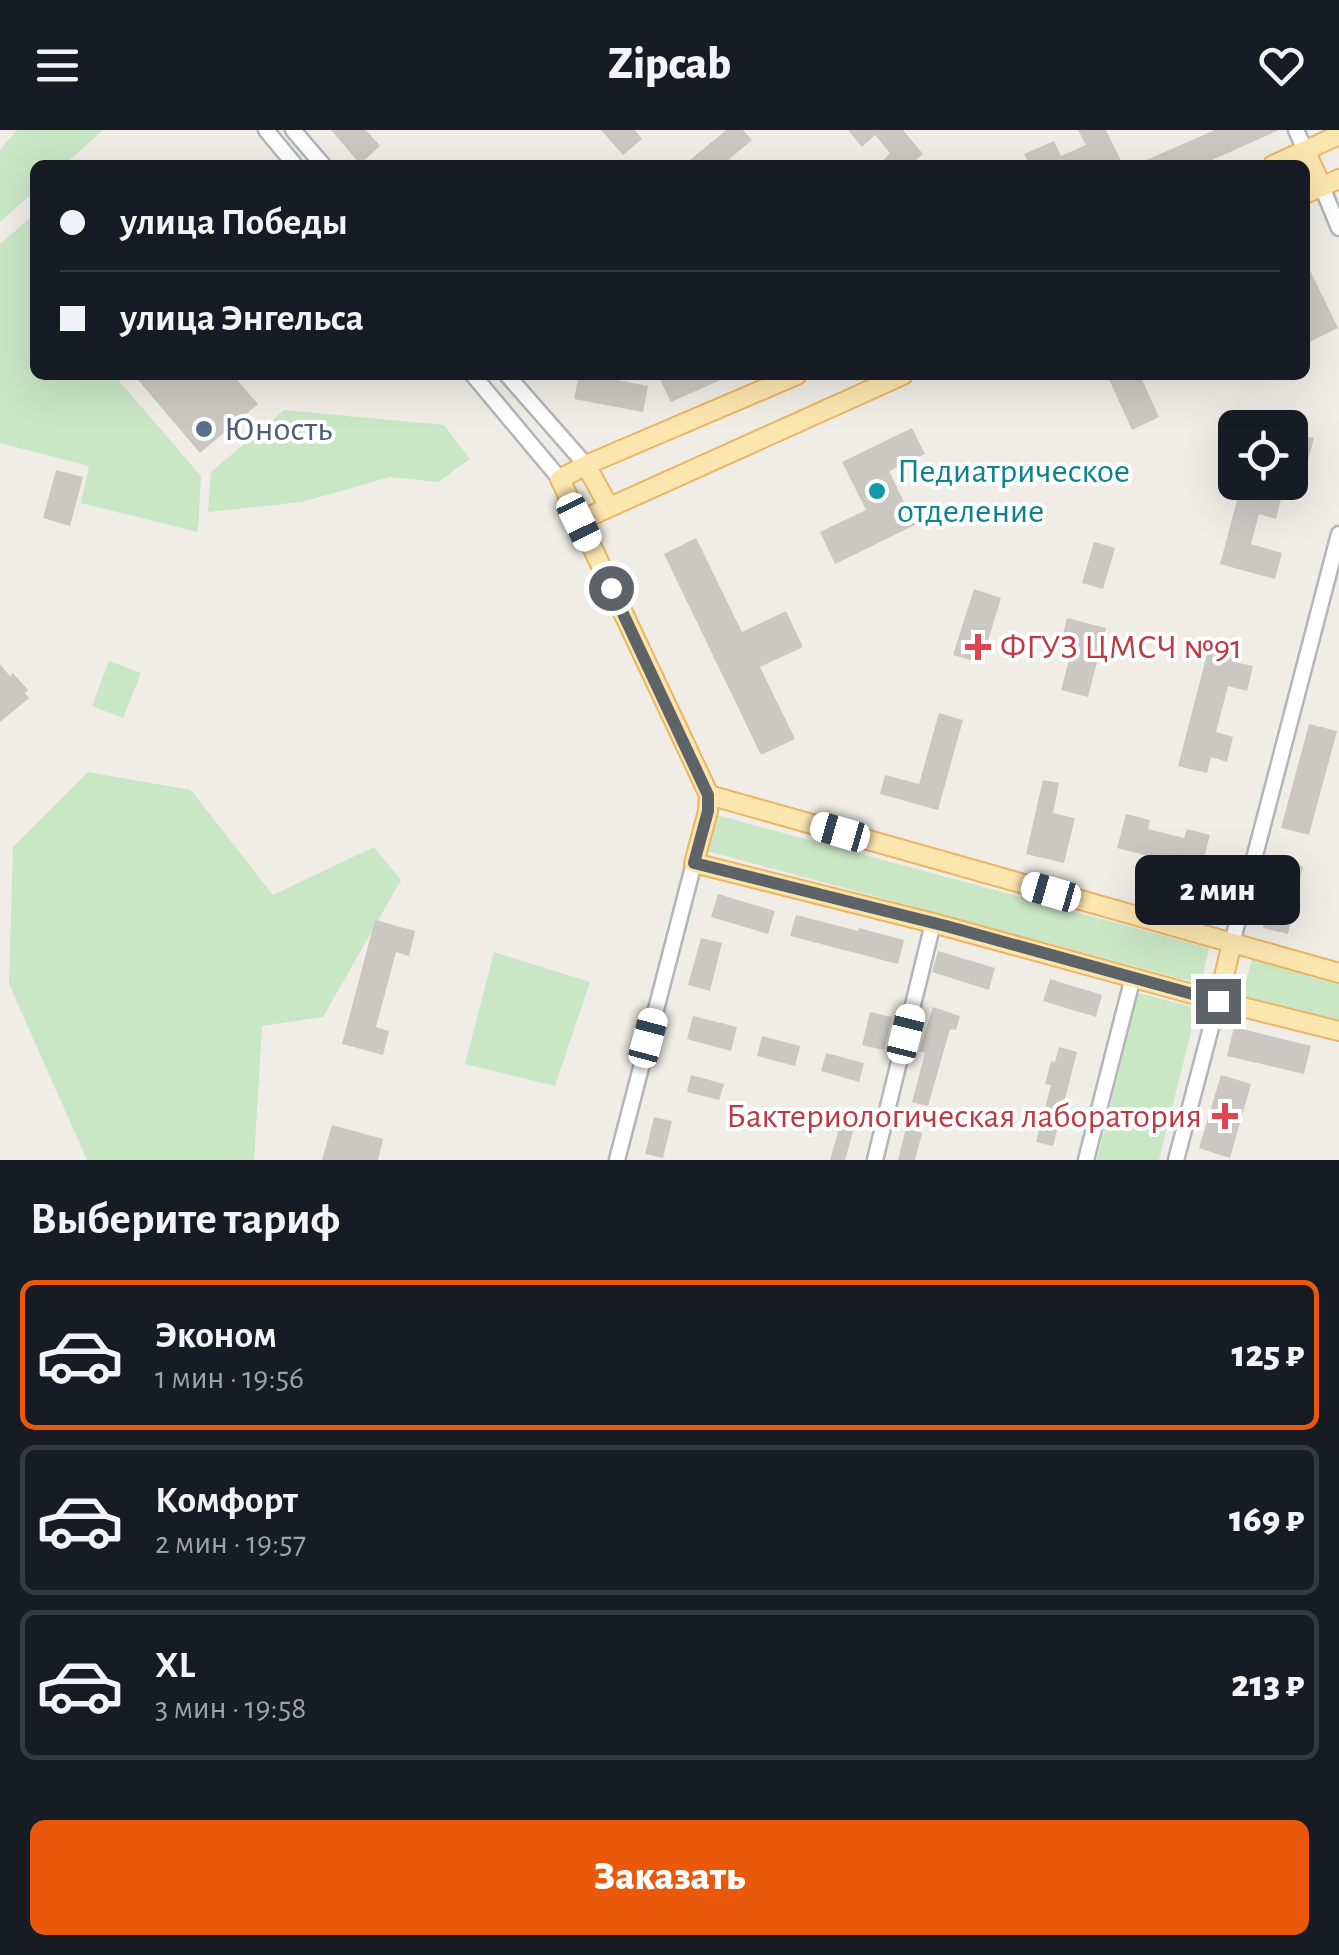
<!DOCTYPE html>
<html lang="ru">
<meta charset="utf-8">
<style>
body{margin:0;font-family:"Alegreya Sans",sans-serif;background:#20242c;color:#f1f3f6;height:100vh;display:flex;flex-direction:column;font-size:38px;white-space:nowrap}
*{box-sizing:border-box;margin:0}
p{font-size:32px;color:#9ea1a6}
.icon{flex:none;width:55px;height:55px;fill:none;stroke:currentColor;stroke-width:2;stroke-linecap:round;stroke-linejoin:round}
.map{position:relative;height:1030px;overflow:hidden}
.sheet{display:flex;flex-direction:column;background:#171b24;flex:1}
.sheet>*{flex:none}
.guide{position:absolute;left:30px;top:30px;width:1280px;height:220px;border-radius:15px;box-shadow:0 10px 40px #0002;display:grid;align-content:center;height:220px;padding:0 30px;background:#171b24}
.fabs{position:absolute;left:1218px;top:280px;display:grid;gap:20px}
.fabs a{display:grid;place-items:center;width:90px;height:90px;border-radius:15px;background:#171b24;box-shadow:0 10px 40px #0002;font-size:50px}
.end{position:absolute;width:45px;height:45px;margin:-22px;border:12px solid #5e6367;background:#fff;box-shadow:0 0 0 5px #fff}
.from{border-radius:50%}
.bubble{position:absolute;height:70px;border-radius:15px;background:#171b24;box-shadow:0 10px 40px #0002;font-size:32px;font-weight:800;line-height:70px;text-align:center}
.car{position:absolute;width:30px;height:60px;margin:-30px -15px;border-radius:12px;box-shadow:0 0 8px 2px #0007;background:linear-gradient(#fff 24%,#345 0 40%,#fff 0 76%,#345 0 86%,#fff 0)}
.guide b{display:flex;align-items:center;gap:35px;height:95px;font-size:38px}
.guide b+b{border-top:2px solid #363941}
.guide i{width:25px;height:25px;background:#f1f3f6}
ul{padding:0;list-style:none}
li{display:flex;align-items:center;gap:30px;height:150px;margin:0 20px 15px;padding:0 10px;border:5px solid #363941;border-radius:15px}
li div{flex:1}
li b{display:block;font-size:38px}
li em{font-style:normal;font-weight:800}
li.current{border-color:#ea580c}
li>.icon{width:90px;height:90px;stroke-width:1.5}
h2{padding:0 30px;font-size:45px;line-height:120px}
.primary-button{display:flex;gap:20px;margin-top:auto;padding:20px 30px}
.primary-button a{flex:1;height:115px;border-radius:15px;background:#ea580c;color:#fff;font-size:40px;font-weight:800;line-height:115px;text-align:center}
header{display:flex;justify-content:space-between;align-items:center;height:130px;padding:0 30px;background:#171b24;font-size:45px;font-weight:800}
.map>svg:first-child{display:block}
.green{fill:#c9e6c5}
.building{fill:#cbc8c3}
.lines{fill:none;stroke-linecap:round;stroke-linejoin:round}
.minor-casing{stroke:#b2b5b9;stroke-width:19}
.major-casing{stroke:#edb563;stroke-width:22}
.minor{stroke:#fff;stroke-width:14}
.major{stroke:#fce6b0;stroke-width:18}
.route{stroke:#5e6367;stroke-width:12}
.service-dot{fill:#5c6f8a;stroke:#fff;stroke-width:4}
.culture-dot{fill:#0f9aa8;stroke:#fff;stroke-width:4}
.health-dot{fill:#e0444e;stroke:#fff;stroke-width:4}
.labels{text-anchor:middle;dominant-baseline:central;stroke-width:8;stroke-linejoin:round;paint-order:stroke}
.service-label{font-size:35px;fill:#4e5e75;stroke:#fff;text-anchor:start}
.culture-label{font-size:35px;fill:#0d838f;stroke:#fff;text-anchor:start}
.health-label{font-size:35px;fill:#be3a42;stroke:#fff;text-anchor:start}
</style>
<header><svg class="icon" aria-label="menu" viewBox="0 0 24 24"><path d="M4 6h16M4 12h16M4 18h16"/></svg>Zipcab<svg class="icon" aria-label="heart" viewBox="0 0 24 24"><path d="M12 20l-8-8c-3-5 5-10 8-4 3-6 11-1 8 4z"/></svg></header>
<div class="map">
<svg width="1339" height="1030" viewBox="0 0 1339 1030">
<rect width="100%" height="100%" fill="#f0ede7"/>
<path class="green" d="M 17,0 L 103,0 L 64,35 L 35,35 L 35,61 L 0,92 L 0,20 Z
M 35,84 L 35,245 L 114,245 L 201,346 L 198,402 L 81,373 L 89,336 L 0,313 L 0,114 Z
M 284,280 L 444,295 L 470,329 L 438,352 L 390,347 L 302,372 L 208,382 L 211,342 Z
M 109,531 L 141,543 L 123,588 L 92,576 Z
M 88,642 L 191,660 L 273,765 L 374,717 L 401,750 L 323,887 L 262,896 L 254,1030 L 87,1030 L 9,854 L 13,717 Z
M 717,685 L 1209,818 L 1201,854 L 707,721 Z
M 494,822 L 590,852 L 555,956 L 465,934 Z
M 1252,829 L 1339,852 L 1339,890 L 1242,866 Z
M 1138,863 L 1197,878 L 1159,1030 L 1097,1030 Z"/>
<path class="building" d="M 331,0 L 366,0 L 380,16 L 360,34 Z
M 601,0 L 635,0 L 642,9 L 623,25 Z
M 726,0 L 743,0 L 752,10 L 722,35 L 684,35 Z
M 848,0 L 903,0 L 923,24 L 910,35 L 879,35 L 890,23 L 875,5 L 862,17 Z
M 1078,0 L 1106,0 L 1123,35 L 1030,35 L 1024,24 L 1054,11 L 1061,26 L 1086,15 Z
M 1215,0 L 1279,0 L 1201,35 L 1135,35 Z
M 1305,130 L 1338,198 L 1305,214 Z
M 145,245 L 233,245 L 258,274 L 200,323 L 138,250 Z
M 579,245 L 592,245 L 648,256 L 643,282 L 574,269 Z
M 658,245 L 732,245 L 671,272 Z
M 1107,245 L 1140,245 L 1159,287 L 1132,300 Z
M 912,298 L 925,324 L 889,341 L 915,395 L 835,434 L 820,402 L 866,380 L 842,332 Z
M 1290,302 L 1314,308 L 1307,334 L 1290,330 Z
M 56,340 L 83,347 L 70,396 L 43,388 Z
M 1242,352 L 1268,352 L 1267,358 L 1283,362 L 1276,389 L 1259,384 L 1251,414 L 1282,423 L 1275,449 L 1220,434 Z
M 696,408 L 742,502 L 786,481 L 803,517 L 760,537 L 795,609 L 761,625 L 664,424 Z
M 1094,412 L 1115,418 L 1103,459 L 1082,453 Z
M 974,459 L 1001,468 L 981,533 L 953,525 Z
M 1067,488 L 1106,498 L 1088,567 L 1061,560 L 1074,511 L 1062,508 Z
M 1211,509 L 1238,516 L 1234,532 L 1253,536 L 1247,561 L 1228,556 L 1216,602 L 1233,607 L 1227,632 L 1211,627 L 1207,643 L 1178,636 Z
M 0,534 L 10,546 L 13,543 L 28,560 L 25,563 L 29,568 L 0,592 Z
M 939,583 L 963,590 L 938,680 L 880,664 L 885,645 L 919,654 Z
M 1309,594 L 1337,601 L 1309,705 L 1281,698 Z
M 1043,650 L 1059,653 L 1053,683 L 1075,688 L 1064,733 L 1026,724 Z
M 1126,684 L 1150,690 L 1148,699 L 1184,708 L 1187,699 L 1210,705 L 1201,739 L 1117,718 Z
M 1278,731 L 1303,737 L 1288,804 L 1263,798 Z
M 718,764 L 775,781 L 768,804 L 711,787 Z
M 796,785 L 858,801 L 859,798 L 904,810 L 898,834 L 790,806 Z
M 375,790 L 415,801 L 409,826 L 396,822 L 376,897 L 389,901 L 383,925 L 342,914 Z
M 701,808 L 722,813 L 710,861 L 688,855 Z
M 938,821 L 995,838 L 989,860 L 932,842 Z
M 1050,849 L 1102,865 L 1096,887 L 1043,871 Z
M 933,877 L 960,886 L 956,900 L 950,899 L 928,976 L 912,972 L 925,923 L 919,921 Z
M 870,882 L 892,887 L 884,920 L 862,915 Z
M 693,886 L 737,897 L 731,921 L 687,909 Z
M 1234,897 L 1311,916 L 1304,944 L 1227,926 Z
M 762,906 L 800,916 L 795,936 L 757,926 Z
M 1059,917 L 1077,922 L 1053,1016 L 1036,1012 L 1051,955 L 1045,954 L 1051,931 L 1055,932 Z
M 826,923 L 864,933 L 859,952 L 821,941 Z
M 691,945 L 724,954 L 719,970 L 687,962 Z
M 1221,945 L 1251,954 L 1230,1028 L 1199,1018 Z
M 824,979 L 857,988 L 845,1030 L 830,1030 L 838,1002 L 819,996 Z
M 654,987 L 672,991 L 663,1028 L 645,1024 Z
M 332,995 L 383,1009 L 378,1030 L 322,1030 Z
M 906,998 L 922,1003 L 915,1030 L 898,1030 Z"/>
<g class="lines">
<g class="minor-casing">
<path id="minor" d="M 266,0 L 295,35
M 293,0 L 323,35
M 1296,0 L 1305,20
M 1322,57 L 1339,98
M 473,245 L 560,349
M 507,245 L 586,335
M 1232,813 L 1339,404
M 617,1030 L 694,733
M 875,1030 L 933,793
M 1086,1030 L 1133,847
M 1176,1030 L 1218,871"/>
</g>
<g class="major-casing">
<path id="major" d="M 1305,20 L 1322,57
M 1273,35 L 1339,5
M 1305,64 L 1339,49
M 797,245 L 586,335 L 560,349 L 709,665 L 708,681 L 694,733 L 933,793 L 1218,871 L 1339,901
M 586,335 L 609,377
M 579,391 L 903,245
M 709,665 L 1339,843
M 1218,871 L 1232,813"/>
</g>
<use href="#minor" class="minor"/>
<use href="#major" class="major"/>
</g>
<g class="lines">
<path class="route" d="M 611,458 L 708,665 L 708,681 L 694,733 L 946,796 L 1218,871"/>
</g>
<circle class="service-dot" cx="204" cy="299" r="10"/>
<circle class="culture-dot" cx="877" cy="361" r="10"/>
<g class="health-dot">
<path d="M973 502h10v10h10v10h-10v10h-10v-10h-10v-10h10z"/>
<path d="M1220 971h10v10h10v10h-10v10h-10v-10h-10v-10h10z"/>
</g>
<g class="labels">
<g class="service-label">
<text x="224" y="299">Юность</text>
</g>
<g class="culture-label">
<text x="897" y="341">Педиатрическое<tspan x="897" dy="40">отделение</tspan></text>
</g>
<g class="health-label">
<text x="1000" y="517">ФГУЗ ЦМСЧ №91</text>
<text x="1202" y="986" text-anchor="end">Бактериологическая лаборатория</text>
</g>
</g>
</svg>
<div class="fabs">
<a><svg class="icon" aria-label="locate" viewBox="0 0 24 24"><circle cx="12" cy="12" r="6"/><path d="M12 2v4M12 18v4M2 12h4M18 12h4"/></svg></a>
</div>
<i class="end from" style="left:611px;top:458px"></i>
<i class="end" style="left:1218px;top:871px"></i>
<div class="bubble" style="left:1135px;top:725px;width:165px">2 мин</div>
<i class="car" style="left:579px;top:392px;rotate:154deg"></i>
<i class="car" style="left:840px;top:702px;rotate:286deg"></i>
<i class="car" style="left:1051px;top:762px;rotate:286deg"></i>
<i class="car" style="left:906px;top:904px;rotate:14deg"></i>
<i class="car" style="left:648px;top:908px;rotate:15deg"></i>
<div class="guide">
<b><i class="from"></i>улица Победы</b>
<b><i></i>улица Энгельса</b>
</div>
</div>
<section class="sheet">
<h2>Выберите тариф</h2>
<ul>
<li class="current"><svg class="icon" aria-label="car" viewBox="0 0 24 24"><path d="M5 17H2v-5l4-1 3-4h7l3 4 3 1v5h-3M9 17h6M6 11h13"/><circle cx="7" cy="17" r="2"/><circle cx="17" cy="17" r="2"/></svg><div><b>Эконом</b><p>1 мин · 19:56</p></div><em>125 ₽</em></li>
<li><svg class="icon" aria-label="car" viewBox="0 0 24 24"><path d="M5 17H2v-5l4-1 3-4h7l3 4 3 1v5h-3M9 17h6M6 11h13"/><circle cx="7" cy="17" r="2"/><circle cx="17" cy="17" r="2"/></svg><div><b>Комфорт</b><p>2 мин · 19:57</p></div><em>169 ₽</em></li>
<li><svg class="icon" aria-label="car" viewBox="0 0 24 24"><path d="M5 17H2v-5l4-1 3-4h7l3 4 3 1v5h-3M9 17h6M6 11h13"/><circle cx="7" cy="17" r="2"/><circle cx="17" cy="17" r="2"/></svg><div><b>XL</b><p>3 мин · 19:58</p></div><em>213 ₽</em></li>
</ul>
<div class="primary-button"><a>Заказать</a></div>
</section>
